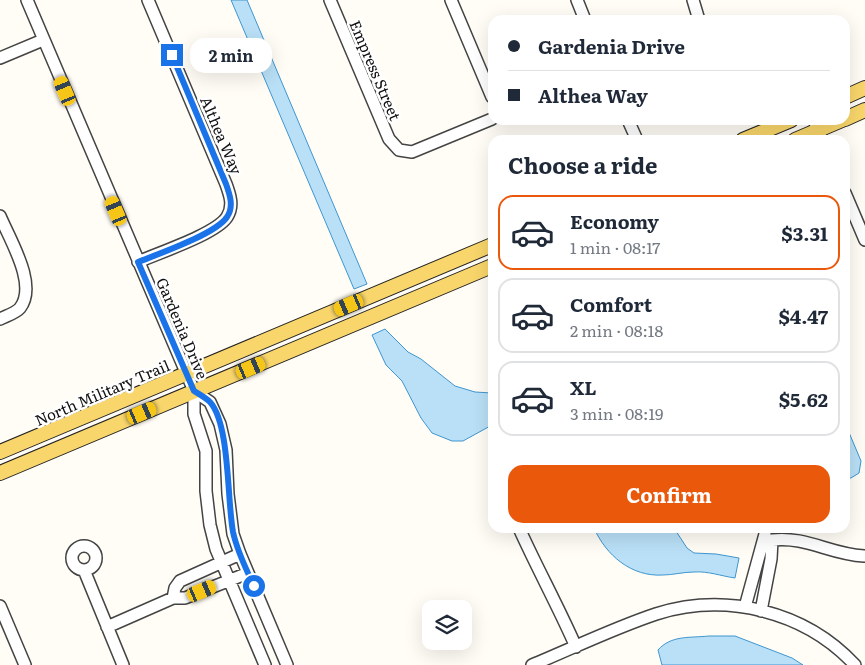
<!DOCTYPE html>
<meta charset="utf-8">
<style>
body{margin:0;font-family:Literata,serif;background:#f2f2f3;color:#1f2937;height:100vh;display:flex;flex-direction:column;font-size:19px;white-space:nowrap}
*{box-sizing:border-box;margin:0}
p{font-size:16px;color:#747a83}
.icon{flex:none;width:28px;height:28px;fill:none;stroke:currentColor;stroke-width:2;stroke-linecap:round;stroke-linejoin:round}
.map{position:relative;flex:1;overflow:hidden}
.side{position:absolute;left:488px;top:135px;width:362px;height:398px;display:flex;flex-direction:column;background:#fff;border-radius:15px;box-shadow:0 5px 20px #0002}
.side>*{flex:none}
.banner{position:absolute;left:488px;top:15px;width:362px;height:110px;border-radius:15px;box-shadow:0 5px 20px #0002;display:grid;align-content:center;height:110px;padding:0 20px;background:#fff}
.controls{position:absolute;left:422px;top:600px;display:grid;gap:10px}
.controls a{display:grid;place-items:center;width:50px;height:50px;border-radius:10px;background:#fff;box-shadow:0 5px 20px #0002;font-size:25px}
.end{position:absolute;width:22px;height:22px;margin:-11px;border:6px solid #1a73e8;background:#fff;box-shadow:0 0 0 2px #fff}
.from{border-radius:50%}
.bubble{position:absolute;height:35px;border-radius:15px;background:#fff;box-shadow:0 5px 20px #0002;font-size:16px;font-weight:700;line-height:35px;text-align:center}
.car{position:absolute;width:15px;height:30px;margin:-15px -8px;border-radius:6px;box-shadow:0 0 4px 1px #0007;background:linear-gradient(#f5c518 24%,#345 0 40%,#f5c518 0 76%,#345 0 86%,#f5c518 0)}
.banner b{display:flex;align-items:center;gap:18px;height:48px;font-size:19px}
.banner b+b{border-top:1px solid #e0e1e3}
.banner i{width:12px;height:12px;background:#1f2937}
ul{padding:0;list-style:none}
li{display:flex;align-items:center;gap:15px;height:75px;margin:0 10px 8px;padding:0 10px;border:2px solid #e0e1e3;border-radius:15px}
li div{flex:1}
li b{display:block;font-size:19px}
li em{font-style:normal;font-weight:700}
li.on{border-color:#ea580c}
li>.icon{width:45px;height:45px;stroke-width:1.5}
h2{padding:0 20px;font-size:22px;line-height:60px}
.action{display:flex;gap:10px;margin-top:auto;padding:10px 20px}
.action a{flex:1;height:58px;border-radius:15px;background:#ea580c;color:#fff;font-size:20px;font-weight:700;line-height:58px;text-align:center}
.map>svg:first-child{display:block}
.water{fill:#b9e0f7;stroke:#3f96cf}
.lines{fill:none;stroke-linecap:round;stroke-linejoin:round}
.minor-casing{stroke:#444;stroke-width:14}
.major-casing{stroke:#222;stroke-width:16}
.minor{stroke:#fff;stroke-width:11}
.major{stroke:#f9d66b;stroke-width:14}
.route{stroke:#1a73e8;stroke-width:6}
.labels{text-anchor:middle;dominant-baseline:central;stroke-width:5;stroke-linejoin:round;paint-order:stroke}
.street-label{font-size:15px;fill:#111;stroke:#fff}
</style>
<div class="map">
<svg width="865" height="665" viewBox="0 0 865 665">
<rect width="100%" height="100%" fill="#fffdf5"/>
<path class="water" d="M 231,0 L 247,0 L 367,284 L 354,289 Z
M 385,329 L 408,352 L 421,359 L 455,386 L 475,392 L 492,393 L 492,425 L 463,441 L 452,441 L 432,433 L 421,418 L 402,381 L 386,365 L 372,335 Z
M 845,423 L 861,461 L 859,473 L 851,478 L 845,478 Z
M 594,528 L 674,528 L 687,548 L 694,553 L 716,554 L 739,558 L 735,578 C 721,576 708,571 694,572 C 683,572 673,575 663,575 C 631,577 606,555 594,528 Z
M 709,636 L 735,636 L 792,658 L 803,665 L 662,665 L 658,650 C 671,635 690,638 709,636 Z"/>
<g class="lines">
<g class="minor-casing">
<path id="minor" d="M 27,0 L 194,391 L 194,414 L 206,451 L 206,491 L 210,525 L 216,549 L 265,665
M 330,0 L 389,139 L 399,150 L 412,152 L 492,119
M 451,0 L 492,97
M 577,0 L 585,20
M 693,0 L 699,20
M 0,58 L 43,40
M 628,120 L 637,140
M 814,120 L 822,140
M 845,193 L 865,240
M 0,216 C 10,240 38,285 20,308 C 16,313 6,316 0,319
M 138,262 C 158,253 216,234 227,217 C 234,206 230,195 226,184 L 148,0
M 194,391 L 210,402 L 220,424 L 226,450 L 228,494 L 233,534 L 240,554 L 287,665
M 519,528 C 537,568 558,606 576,647
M 772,540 C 807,536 829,554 864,556
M72 558a12 12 0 1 1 24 0a12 12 0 1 1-24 0Z
M 84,570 L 123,665
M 173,598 L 175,588 L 180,581 L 240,554
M 0,606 L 25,665
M 745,607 L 765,534
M 761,611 L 771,559 L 772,540
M 107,627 L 173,598 L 185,598 L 248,573
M 532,665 C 573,648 614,628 656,614 C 726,592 805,611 855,665"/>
</g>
<g class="major-casing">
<path id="major" d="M 845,97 L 865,88
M 845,119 L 865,110
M 743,140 L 791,120
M 795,140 L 842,120
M 0,452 L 492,245
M 0,473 L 492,266"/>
</g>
<use href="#minor" class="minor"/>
<use href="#major" class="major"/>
</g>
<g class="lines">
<path class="route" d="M 172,55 L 226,184 C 230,195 234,207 227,217 C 216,234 158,254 138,262 L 194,391 C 199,394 206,398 210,402 C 230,424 227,500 233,532 C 237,551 246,569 254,586"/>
</g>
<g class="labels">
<g class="street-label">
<text transform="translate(376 70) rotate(67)">Empress Street</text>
<text transform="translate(222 135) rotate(67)">Althea Way</text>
<text transform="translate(183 328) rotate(67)">Gardenia Drive</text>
<text transform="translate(102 392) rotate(-23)">North Military Trail</text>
</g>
</g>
</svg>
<div class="controls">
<a><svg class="icon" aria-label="layers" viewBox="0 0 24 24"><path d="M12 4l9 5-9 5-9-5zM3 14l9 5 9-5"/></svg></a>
</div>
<i class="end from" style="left:254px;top:586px"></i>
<i class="end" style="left:172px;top:55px"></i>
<div class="bubble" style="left:190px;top:38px;width:82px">2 min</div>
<i class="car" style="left:65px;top:91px;rotate:337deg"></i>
<i class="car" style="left:116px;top:211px;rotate:337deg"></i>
<i class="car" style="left:349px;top:305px;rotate:247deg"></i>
<i class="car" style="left:251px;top:368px;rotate:67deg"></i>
<i class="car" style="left:142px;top:413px;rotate:67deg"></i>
<i class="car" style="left:202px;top:591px;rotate:67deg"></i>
<div class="banner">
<b><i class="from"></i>Gardenia Drive</b>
<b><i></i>Althea Way</b>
</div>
<section class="side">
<h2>Choose a ride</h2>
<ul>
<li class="on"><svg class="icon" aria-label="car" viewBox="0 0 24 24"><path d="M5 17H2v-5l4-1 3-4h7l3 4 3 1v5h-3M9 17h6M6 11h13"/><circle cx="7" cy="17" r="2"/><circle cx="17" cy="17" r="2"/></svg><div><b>Economy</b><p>1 min · 08:17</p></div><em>$3.31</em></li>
<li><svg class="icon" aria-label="car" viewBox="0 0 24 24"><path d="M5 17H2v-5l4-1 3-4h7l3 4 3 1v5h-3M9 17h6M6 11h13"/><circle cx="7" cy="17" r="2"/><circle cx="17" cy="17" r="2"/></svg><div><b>Comfort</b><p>2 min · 08:18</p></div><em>$4.47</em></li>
<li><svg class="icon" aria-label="car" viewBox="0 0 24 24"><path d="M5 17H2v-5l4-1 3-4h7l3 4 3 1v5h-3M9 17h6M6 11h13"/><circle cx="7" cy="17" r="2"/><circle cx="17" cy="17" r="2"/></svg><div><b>XL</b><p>3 min · 08:19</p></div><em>$5.62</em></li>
</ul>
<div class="action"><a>Confirm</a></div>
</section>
</div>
